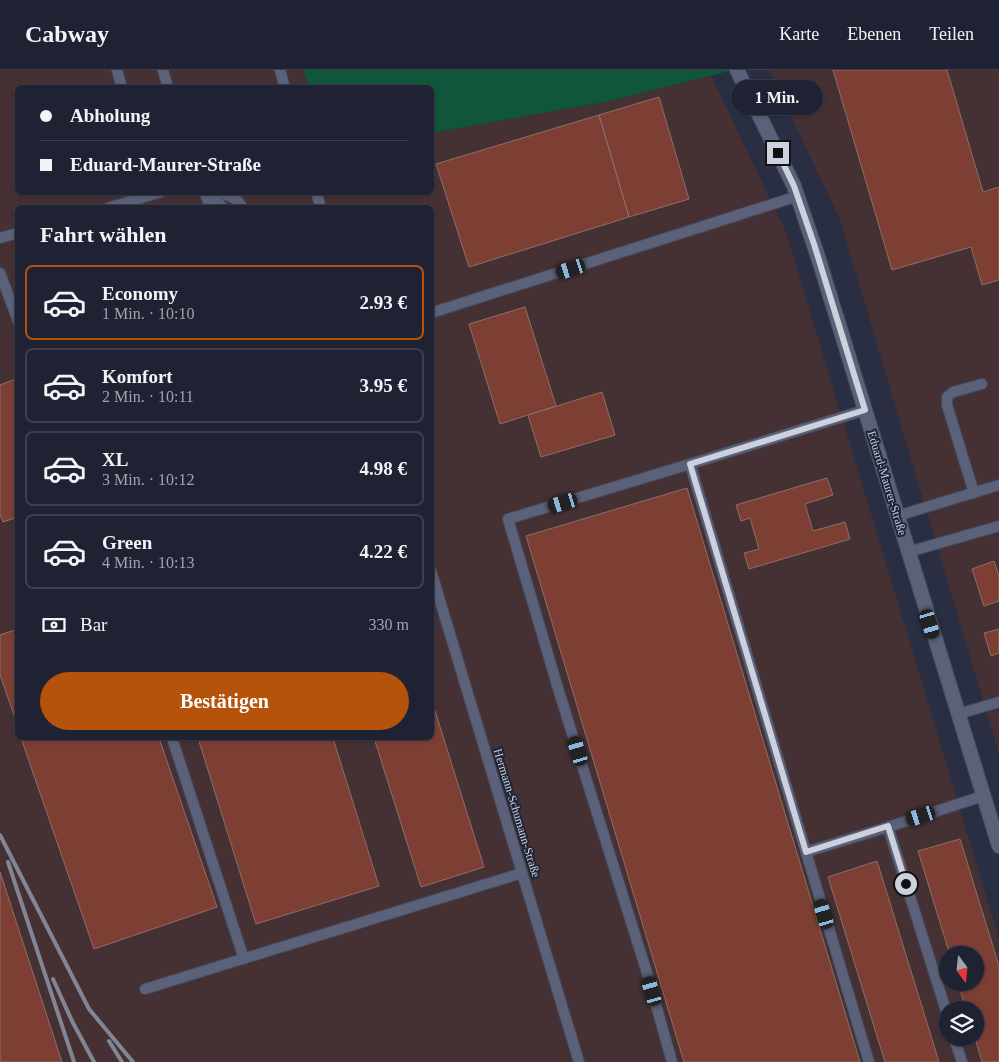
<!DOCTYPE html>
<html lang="de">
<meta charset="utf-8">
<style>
body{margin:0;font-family:Georgia,serif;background:#272a3a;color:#f1f3f6;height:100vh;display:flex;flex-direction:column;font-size:19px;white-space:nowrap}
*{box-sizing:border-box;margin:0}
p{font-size:16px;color:#a1a4ac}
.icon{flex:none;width:28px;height:28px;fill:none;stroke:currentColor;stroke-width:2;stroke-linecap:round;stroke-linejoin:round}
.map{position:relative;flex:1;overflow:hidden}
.panel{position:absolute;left:15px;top:135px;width:419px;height:535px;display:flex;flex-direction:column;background:#1f2232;border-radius:8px;box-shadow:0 1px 4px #0004,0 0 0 1px #3c3f4d}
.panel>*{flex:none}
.guide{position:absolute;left:15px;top:15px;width:419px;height:110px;border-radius:8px;box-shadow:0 1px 4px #0004,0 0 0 1px #3c3f4d;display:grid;align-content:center;height:110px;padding:0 25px;background:#1f2232}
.needle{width:32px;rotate:165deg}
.tools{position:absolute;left:939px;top:876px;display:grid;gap:10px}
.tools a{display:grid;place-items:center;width:45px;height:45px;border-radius:50%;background:#1f2232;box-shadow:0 1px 4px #0004,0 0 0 1px #3c3f4d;font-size:25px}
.end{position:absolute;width:22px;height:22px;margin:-11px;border:6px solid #cdd1de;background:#111;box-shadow:0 0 0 2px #111}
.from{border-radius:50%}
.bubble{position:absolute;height:35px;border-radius:18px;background:#1f2232;box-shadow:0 1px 4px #0004,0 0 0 1px #3c3f4d;font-size:16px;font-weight:700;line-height:35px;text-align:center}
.car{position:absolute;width:15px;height:30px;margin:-15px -8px;border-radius:6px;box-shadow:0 0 4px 1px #0007;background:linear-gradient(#222 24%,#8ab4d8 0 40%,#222 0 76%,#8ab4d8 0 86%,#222 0)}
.guide b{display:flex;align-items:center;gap:18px;height:48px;font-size:19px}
.guide b+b{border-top:1px solid #3c3f4d}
.guide i{width:12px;height:12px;background:#f1f3f6}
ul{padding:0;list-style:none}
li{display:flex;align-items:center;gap:15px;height:75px;margin:0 10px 8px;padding:0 15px;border:2px solid #3c3f4d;border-radius:8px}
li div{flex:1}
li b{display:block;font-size:19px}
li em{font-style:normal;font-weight:700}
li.selected{border-color:#b45309}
li>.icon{width:45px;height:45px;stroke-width:1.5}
h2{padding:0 25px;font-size:22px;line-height:60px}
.pay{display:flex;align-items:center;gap:12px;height:55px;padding:0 25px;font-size:19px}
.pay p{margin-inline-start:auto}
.primary-button{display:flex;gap:10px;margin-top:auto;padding:10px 25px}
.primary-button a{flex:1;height:58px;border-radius:30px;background:#b45309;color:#fff;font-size:20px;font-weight:700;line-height:58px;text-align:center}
header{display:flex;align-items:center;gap:30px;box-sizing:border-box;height:70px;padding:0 25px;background:#1f2232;border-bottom:1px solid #3c3f4d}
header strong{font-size:24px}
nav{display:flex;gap:28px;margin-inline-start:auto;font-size:18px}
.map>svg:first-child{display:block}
.industrial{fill:#453134;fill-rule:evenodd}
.green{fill:#10563b}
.building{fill:#7d3e33;stroke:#8c6f6a}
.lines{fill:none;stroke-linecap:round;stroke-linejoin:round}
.service-casing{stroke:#464a5c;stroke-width:12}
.minor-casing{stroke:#464a5c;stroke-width:16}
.service{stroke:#5b6178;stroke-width:10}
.minor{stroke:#5b6178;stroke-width:14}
.rail{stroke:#818596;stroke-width:4}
.route{stroke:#cdd1de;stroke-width:6}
.labels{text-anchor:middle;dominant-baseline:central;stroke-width:4;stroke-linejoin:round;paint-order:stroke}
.street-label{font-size:12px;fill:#cdd1de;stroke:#1f2438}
</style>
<header>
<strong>Cabway</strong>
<nav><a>Karte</a><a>Ebenen</a><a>Teilen</a></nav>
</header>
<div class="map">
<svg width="999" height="992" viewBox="0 0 999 992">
<rect width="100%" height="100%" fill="#292e43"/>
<path class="industrial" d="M 0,0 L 303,0 L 309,17 L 18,18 L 18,122 L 431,122 L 431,63 L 610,31 L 711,6 L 786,162 L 999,868 L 999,992 L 0,992 ZM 18,138 L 431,138 L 431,668 L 18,668 ZM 948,885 L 975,885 L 975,912 L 948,912 ZM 948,940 L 975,940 L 975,968 L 948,968 Z
M 769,0 L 999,0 L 999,684 L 839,147 Z"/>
<path class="green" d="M 303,0 L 733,0 L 610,31 L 431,63 L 431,18 L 309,17 Z"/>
<path class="building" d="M 833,0 L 947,0 L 983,122 L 999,117 L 999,210 L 982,215 L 971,177 L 892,200 Z
M 659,27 L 689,129 L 629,147 L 599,45 Z
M 599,45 L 629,147 L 469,197 L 436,94 Z
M 525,237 L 556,336 L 500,354 L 469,254 Z
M 16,309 L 18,313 L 18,447 L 3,452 L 0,444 L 0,315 Z
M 602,322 L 615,365 L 541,387 L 528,345 Z
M 827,408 L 833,425 L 805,434 L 813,461 L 845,452 L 850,469 L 749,499 L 744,483 L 759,479 L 750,448 L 741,451 L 736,435 Z
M 687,418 L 860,992 L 684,992 L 526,466 Z
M 994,491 L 999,506 L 999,531 L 984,536 L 972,499 Z
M 18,559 L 18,656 L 0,605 L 0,565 Z
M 999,559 L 999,583 L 991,586 L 984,563 Z
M 431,628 L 484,797 L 421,817 L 374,668 L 431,668 Z
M 21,668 L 159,668 L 217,837 L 94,879 Z
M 198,668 L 333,668 L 379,816 L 256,854 Z
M 960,769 L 999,896 L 999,992 L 982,992 L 975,968 L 975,940 L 966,940 L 958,912 L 975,912 L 975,885 L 950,885 L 918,781 Z
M 877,791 L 939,992 L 885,992 L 828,807 Z
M 0,802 L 62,992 L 0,992 Z"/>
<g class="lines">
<g class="service-casing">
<path id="service" d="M 117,0 L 122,18
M 163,0 L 168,18
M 280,0 L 285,18
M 204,122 L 211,138
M 209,122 L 223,138
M 221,122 L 237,130 L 243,138
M 316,122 L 321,138
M 108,138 L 161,122
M 0,168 L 18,163
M 0,203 L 18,251
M 431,243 L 798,126
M 865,340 L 690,394 L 806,782 L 888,757
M 974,423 L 947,335 L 947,327 L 953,322 L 982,314
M 897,446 L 999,415
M 908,482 L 999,456
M 431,501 L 579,992
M 958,644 L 999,632
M 172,668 L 244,889
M 806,782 L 869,992
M 145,919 L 522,803
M 948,947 L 888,757 L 983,726
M 954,968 L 962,992
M 672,992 L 647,903 L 560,625 L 508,449 L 690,394"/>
</g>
<g class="minor-casing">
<path id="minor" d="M 737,0 L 794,116 L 819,190 L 999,776"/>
</g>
<use href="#service" class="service"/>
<use href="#minor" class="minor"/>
<path class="rail" d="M 0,765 L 89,939 L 133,992
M 8,792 L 74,992
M 53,909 L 72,951 L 94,992
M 109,971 L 122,992"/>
</g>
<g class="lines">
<path class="route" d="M 778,83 L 794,116 L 814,174 L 865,340 L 690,394 L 806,782 L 888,756 L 906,814"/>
</g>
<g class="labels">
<g class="street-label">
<text transform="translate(887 413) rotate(73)">Eduard-Maurer-Straße</text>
<text transform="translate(517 743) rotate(73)">Hermann-Schumann-Straße</text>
</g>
</g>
</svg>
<div class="tools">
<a><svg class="needle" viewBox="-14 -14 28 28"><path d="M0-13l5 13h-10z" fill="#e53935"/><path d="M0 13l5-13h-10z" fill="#a1a4ac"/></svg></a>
<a><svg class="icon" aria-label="layers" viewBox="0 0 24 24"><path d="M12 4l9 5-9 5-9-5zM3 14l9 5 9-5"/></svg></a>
</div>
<i class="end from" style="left:906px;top:814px"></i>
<i class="end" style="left:778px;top:83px"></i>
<div class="bubble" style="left:731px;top:10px;width:92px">1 Min.</div>
<i class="car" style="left:571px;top:199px;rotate:252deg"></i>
<i class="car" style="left:563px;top:433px;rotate:253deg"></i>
<i class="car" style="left:930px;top:554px;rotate:163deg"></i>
<i class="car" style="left:578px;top:681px;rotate:343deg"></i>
<i class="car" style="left:921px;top:746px;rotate:252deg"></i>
<i class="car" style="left:824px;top:844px;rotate:343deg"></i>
<i class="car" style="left:652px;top:921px;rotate:344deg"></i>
<div class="guide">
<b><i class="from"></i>Abholung</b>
<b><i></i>Eduard-Maurer-Straße</b>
</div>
<section class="panel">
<h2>Fahrt wählen</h2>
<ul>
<li class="selected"><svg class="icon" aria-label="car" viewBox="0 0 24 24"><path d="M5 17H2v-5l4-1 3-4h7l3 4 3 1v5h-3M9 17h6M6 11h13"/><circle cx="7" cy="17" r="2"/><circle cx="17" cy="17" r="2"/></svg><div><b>Economy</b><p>1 Min. · 10:10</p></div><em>2.93 €</em></li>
<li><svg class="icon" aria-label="car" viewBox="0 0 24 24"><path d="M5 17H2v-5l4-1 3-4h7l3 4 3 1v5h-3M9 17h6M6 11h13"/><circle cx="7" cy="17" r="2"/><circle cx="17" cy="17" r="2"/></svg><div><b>Komfort</b><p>2 Min. · 10:11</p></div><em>3.95 €</em></li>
<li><svg class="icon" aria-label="car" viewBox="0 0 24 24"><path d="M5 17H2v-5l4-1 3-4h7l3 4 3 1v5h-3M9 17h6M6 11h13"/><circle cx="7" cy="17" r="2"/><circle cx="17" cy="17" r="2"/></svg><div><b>XL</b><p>3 Min. · 10:12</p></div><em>4.98 €</em></li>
<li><svg class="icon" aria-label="car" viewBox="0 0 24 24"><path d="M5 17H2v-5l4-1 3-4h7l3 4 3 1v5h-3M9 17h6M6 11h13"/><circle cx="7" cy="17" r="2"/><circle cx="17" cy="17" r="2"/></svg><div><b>Green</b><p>4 Min. · 10:13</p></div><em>4.22 €</em></li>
</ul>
<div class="pay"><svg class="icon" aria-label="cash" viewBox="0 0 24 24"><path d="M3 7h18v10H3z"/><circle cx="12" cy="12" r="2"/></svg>Bar<p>330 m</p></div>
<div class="primary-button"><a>Bestätigen</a></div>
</section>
</div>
